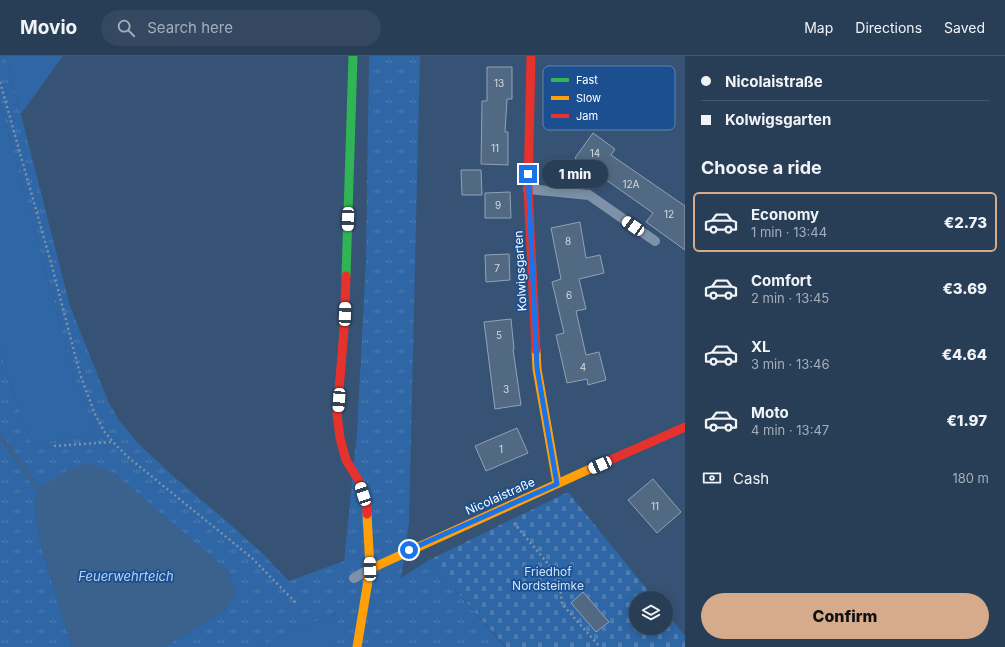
<!DOCTYPE html>
<meta charset="utf-8">
<style>
body{margin:0;font-family:Inter,sans-serif;background:#344961;color:#f1f3f6;height:100vh;display:flex;flex-direction:column;font-size:15px;white-space:nowrap}
*{box-sizing:border-box;margin:0}
p{font-size:13px;color:#a5aeba}
.icon{flex:none;width:22px;height:22px;fill:none;stroke:currentColor;stroke-width:2;stroke-linecap:round;stroke-linejoin:round}
.map{position:relative;flex:1;overflow:hidden}
.side{display:flex;flex-direction:column;background:#283e57;width:320px}
.side>*{flex:none}
.top-card{display:grid;align-content:center;height:88px;padding:0 16px;background:#283e57}
.tools{position:absolute;left:629px;top:535px;display:grid;gap:8px}
.tools a{display:grid;place-items:center;width:44px;height:44px;border-radius:50%;background:#283e57;box-shadow:0 2px 10px #0003,0 0 0 1px #44576d;font-size:20px}
.end{position:absolute;width:18px;height:18px;margin:-9px;border:5px solid #1a73e8;background:#fff;box-shadow:0 0 0 2px #fff}
.from{border-radius:50%}
.bubble{position:absolute;height:28px;border-radius:14px;background:#283e57;box-shadow:0 2px 10px #0003,0 0 0 1px #44576d;font-size:13px;font-weight:800;line-height:28px;text-align:center}
.car{position:absolute;width:12px;height:24px;margin:-12px -6px;border-radius:5px;box-shadow:0 0 3px 1px #0007;background:linear-gradient(#fff 24%,#345 0 40%,#fff 0 76%,#345 0 86%,#fff 0)}
.top-card b{display:flex;align-items:center;gap:14px;height:38px;font-size:15px}
.top-card b+b{border-top:1px solid #44576d}
.top-card i{width:10px;height:10px;background:#f1f3f6}
ul{padding:0;list-style:none}
li{display:flex;align-items:center;gap:12px;height:60px;margin:0 8px 6px;padding:0 8px;border:2px solid transparent;border-radius:6px}
li div{flex:1}
li b{display:block;font-size:15px}
li em{font-style:normal;font-weight:800}
li.on{border-color:#d6ab8b}
li>.icon{width:36px;height:36px;stroke-width:1.5}
h2{padding:0 16px;font-size:18px;line-height:48px}
.pay{display:flex;align-items:center;gap:10px;height:44px;padding:0 16px;font-size:15px}
.pay p{margin-inline-start:auto}
.cta{display:flex;gap:8px;margin-top:auto;padding:8px 16px}
.cta a{flex:1;height:46px;border-radius:24px;background:#d6ab8b;color:#111;font-size:16px;font-weight:800;line-height:46px;text-align:center}
header{display:flex;align-items:center;gap:24px;box-sizing:border-box;height:56px;padding:0 20px;background:#283e57;border-bottom:1px solid #44576d}
header strong{font-size:19px}
nav{display:flex;gap:22px;margin-inline-start:auto;font-size:14px}
.search{width:280px;height:36px;background:#344961;display:flex;align-items:center;gap:10px;box-sizing:border-box;padding:0 14px;border-radius:22px;color:#a5aeba;font-size:15px}
main{display:flex;flex:1;min-height:0}
.map>svg:first-child{display:block}
.grass{fill:url(#grass-tufts)}
.cemetery{fill:url(#cemetery-stones)}
.green{fill:#2f66a5}
.water{fill:#3b618d}
.lines{fill:none;stroke-linecap:round;stroke-linejoin:round}
.stream{stroke:#3b618d;stroke-width:5}
.building{fill:#526984;stroke:#92a2b6}
.path{stroke:#7d92a8;stroke-width:2.5;stroke-dasharray:2 3;stroke-linecap:butt}
.lane{stroke:#7d92a8;stroke-width:10}
.fast{stroke:#30b455;stroke-width:9}
.slow{stroke:#ff9f0a;stroke-width:9}
.jam{stroke:#e5322d;stroke-width:9}
.route{stroke:#1a73e8;stroke-width:5}
.labels{text-anchor:middle;dominant-baseline:central;stroke-width:3.5;stroke-linejoin:round;paint-order:stroke}
.number-label{font-size:10px;fill:#d4dae0}
.street-label{font-size:12px;fill:#fff;stroke:#1b4f8f}
.park-label{font-size:12px;fill:#cfe3fa;stroke:#1b4f8f}
.water-label{font-size:13px;font-style:italic;fill:#b5d3f5;stroke:#1b4f8f}
.key{fill:#1b4f8f;stroke:#5f84b1;stroke-width:1}
.key-label{font-size:11px;fill:#fff}
</style>
<header>
<strong>Movio</strong>
<div class="search"><svg class="icon" aria-label="search" viewBox="0 0 24 24"><circle cx="10" cy="10" r="6"/><path d="M15 15l6 6"/></svg>Search here</div>
<nav><a>Map</a><a>Directions</a><a>Saved</a></nav>
</header>
<main>
<div class="map">
<svg width="685" height="591" viewBox="0 0 685 591">
<defs>
<pattern id="grass-tufts" width="24" height="20" patternUnits="userSpaceOnUse"><rect width="24" height="20" fill="#2f66a5"/><path d="M3 7l-1-3M5 7V3M7 7l1-3M15 17l-1-3M17 17v-4M19 17l1-3" fill="none" stroke="#4e7db2"/></pattern>
<pattern id="cemetery-stones" width="16" height="16" patternUnits="userSpaceOnUse"><rect width="16" height="16" fill="#2f66a5"/><path d="M2 7V4a2 2 0 0 1 4 0v3zM10 15v-3a2 2 0 0 1 4 0v3z" fill="#4e7db2"/></pattern>
</defs>
<rect width="100%" height="100%" fill="#365274"/>
<path class="grass" d="M 0,0 L 6,0 L 70,250 L 109,347 L 119,364 L 138,387 L 172,419 L 223,462 L 261,496 L 289,525 L 344,505 L 357,376 L 366,203 L 369,0 L 420,0 L 409,466 L 401,522 L 429,504 L 505,591 L 334,591 L 338,557 L 302,571 L 259,591 L 164,591 L 225,554 L 236,536 L 227,514 L 112,416 L 38,432 L 35,457 L 40,485 L 72,591 L 0,591 L 0,291 L 16,343 L 32,388 L 95,378 L 74,321 L 0,47 Z"/>
<path class="cemetery" d="M 568,436 L 654,542 L 636,542 L 636,572 L 666,572 L 666,556 L 685,580 L 685,591 L 506,591 L 429,504 Z"/>
<path class="green" d="M 6,0 L 63,0 L 21,58 Z
M 0,47 L 74,321 L 95,378 L 32,388 L 16,343 L 0,291 Z
M 339,557 L 334,591 L 259,591 L 302,571 Z"/>
<path class="water" d="M 88,407 L 112,416 L 227,514 L 236,536 L 225,554 L 164,591 L 72,591 L 40,485 L 35,457 L 38,432 L 66,415 Z"/>
<g class="lines">
<path class="stream" d="M 0,380 L 38,432"/>
</g>
<path class="building" d="M 487,11 L 512,11 L 512,43 L 507,43 L 505,76 L 508,76 L 508,109 L 481,108 L 482,45 L 487,45 Z
M 593,77 L 615,93 L 611,99 L 685,150 L 685,194 L 646,166 L 653,157 L 575,102 Z
M 461,114 L 481,114 L 482,139 L 462,139 Z
M 510,136 L 511,162 L 485,162 L 485,137 Z
M 580,166 L 586,202 L 600,199 L 604,217 L 579,223 L 586,253 L 576,255 L 586,299 L 599,296 L 606,324 L 588,329 L 587,323 L 567,327 L 556,279 L 564,277 L 552,226 L 561,223 L 551,172 Z
M 509,198 L 510,224 L 486,226 L 485,199 Z
M 511,263 L 514,293 L 513,293 L 521,349 L 495,353 L 484,266 Z
M 517,372 L 528,397 L 486,415 L 475,390 Z
M 653,423 L 681,456 L 657,477 L 628,444 Z
M 583,536 L 609,566 L 596,576 L 571,547 Z"/>
<g class="lines">
<path class="path" d="M 0,26 L 53,214 L 80,318 L 95,358 L 104,375 L 113,386 L 129,402 L 252,502 L 296,547
M 54,390 L 112,386
M 514,467 L 559,521 L 562,548 L 600,591"/>
<path class="lane" d="M 528,133 L 589,139 L 655,185
M 354,522 L 370,513"/>
<path class="fast" d="M 346,220 L 353,0"/>
<path class="slow" d="M 536,294 L 537,313 L 557,427
M 370,513 L 592,412
M 357,591 L 370,513 L 367,458"/>
<path class="jam" d="M 531,0 L 528,133 L 536,294
M 346,220 L 344,274 L 337,358 L 340,382 L 346,404 L 359,425 L 367,451 L 367,458
M 592,412 L 685,371"/>
</g>
<g class="lines">
<path class="route" d="M 409,494 L 557,428 L 537,312 L 528,118"/>
</g>
<g class="labels">
<g class="number-label">
<text x="499" y="27">13</text>
<text x="495" y="92">11</text>
<text x="595" y="97">14</text>
<text x="631" y="128">12A</text>
<text x="498" y="149">9</text>
<text x="669" y="158">12</text>
<text x="568" y="185">8</text>
<text x="497" y="212">7</text>
<text x="569" y="239">6</text>
<text x="499" y="279">5</text>
<text x="583" y="311">4</text>
<text x="506" y="333">3</text>
<text x="501" y="393">1</text>
<text x="655" y="450">11</text>
</g>
<g class="street-label">
<text transform="translate(520 215) rotate(-93)">Kolwigsgarten</text>
<text transform="translate(500 440) rotate(-24)">Nicolaistraße</text>
</g>
<g class="park-label">
<text x="548" y="515">Friedhof<tspan x="548" dy="14">Nordsteimke</tspan></text>
</g>
<g class="water-label">
<text x="126" y="520">Feuerwehrteich</text>
</g>
</g>
<rect x="543" y="10" width="132" height="64" rx="6" class="key"/>
<rect x="551" y="22" width="18" height="4" fill="#30b455"/>
<rect x="551" y="40" width="18" height="4" fill="#ff9f0a"/>
<rect x="551" y="58" width="18" height="4" fill="#e5322d"/>
<g class="key-label">
<text x="576" y="28">Fast</text>
<text x="576" y="46">Slow</text>
<text x="576" y="64">Jam</text>
</g>
</svg>
<div class="tools">
<a><svg class="icon" aria-label="layers" viewBox="0 0 24 24"><path d="M12 4l9 5-9 5-9-5zM3 14l9 5 9-5"/></svg></a>
</div>
<i class="end from" style="left:409px;top:494px"></i>
<i class="end" style="left:528px;top:118px"></i>
<div class="bubble" style="left:542px;top:104px;width:66px">1 min</div>
<i class="car" style="left:348px;top:163px;rotate:182deg"></i>
<i class="car" style="left:633px;top:170px;rotate:305deg"></i>
<i class="car" style="left:345px;top:258px;rotate:2deg"></i>
<i class="car" style="left:339px;top:344px;rotate:184deg"></i>
<i class="car" style="left:600px;top:409px;rotate:246deg"></i>
<i class="car" style="left:363px;top:438px;rotate:342deg"></i>
<i class="car" style="left:370px;top:513px;rotate:358deg"></i>
</div>
<section class="side">
<div class="top-card">
<b><i class="from"></i>Nicolaistraße</b>
<b><i></i>Kolwigsgarten</b>
</div>
<h2>Choose a ride</h2>
<ul>
<li class="on"><svg class="icon" aria-label="car" viewBox="0 0 24 24"><path d="M5 17H2v-5l4-1 3-4h7l3 4 3 1v5h-3M9 17h6M6 11h13"/><circle cx="7" cy="17" r="2"/><circle cx="17" cy="17" r="2"/></svg><div><b>Economy</b><p>1 min · 13:44</p></div><em>€2.73</em></li>
<li><svg class="icon" aria-label="car" viewBox="0 0 24 24"><path d="M5 17H2v-5l4-1 3-4h7l3 4 3 1v5h-3M9 17h6M6 11h13"/><circle cx="7" cy="17" r="2"/><circle cx="17" cy="17" r="2"/></svg><div><b>Comfort</b><p>2 min · 13:45</p></div><em>€3.69</em></li>
<li><svg class="icon" aria-label="car" viewBox="0 0 24 24"><path d="M5 17H2v-5l4-1 3-4h7l3 4 3 1v5h-3M9 17h6M6 11h13"/><circle cx="7" cy="17" r="2"/><circle cx="17" cy="17" r="2"/></svg><div><b>XL</b><p>3 min · 13:46</p></div><em>€4.64</em></li>
<li><svg class="icon" aria-label="car" viewBox="0 0 24 24"><path d="M5 17H2v-5l4-1 3-4h7l3 4 3 1v5h-3M9 17h6M6 11h13"/><circle cx="7" cy="17" r="2"/><circle cx="17" cy="17" r="2"/></svg><div><b>Moto</b><p>4 min · 13:47</p></div><em>€1.97</em></li>
</ul>
<div class="pay"><svg class="icon" aria-label="cash" viewBox="0 0 24 24"><path d="M3 7h18v10H3z"/><circle cx="12" cy="12" r="2"/></svg>Cash<p>180 m</p></div>
<div class="cta"><a>Confirm</a></div>
</section>
</main>
